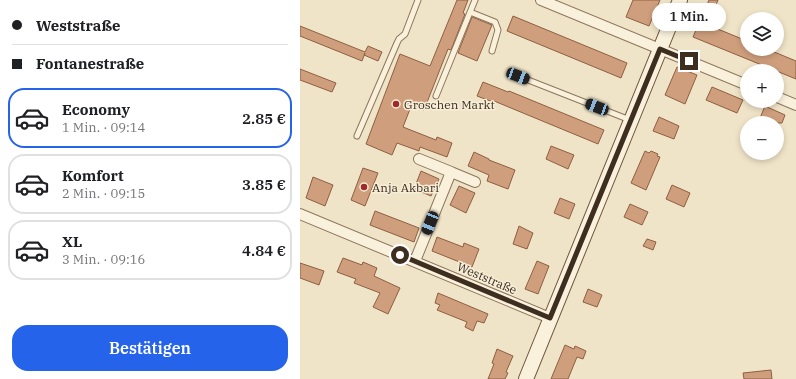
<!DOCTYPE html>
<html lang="de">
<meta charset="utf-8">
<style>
body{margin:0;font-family:"IBM Plex Serif",serif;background:#f6f6f6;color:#202124;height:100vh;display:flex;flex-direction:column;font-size:15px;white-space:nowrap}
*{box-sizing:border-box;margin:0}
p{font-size:13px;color:#757577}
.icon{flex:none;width:22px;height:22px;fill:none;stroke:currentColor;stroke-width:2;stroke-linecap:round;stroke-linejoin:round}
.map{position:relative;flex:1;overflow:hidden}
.drawer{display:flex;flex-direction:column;background:#fff;width:300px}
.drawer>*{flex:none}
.top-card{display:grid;align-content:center;height:88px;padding:0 12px;background:#fff}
.buttons{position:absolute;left:440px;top:12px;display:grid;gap:8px}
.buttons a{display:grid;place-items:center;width:44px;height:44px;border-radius:50%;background:#fff;box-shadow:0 2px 6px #0003;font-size:20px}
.end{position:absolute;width:18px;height:18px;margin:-9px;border:5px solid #3d2e20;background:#fff;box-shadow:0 0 0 2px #fff}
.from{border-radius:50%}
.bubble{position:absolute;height:28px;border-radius:14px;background:#fff;box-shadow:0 2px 6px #0003;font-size:13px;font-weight:600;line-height:28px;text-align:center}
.car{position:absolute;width:12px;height:24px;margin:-12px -6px;border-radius:5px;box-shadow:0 0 3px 1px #0007;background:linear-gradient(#222 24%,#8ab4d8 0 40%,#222 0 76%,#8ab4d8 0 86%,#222 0)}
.top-card b{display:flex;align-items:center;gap:14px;height:38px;font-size:15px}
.top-card b+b{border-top:1px solid #e0e0e0}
.top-card i{width:10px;height:10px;background:#202124}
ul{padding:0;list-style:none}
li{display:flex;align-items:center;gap:12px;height:60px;margin:0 8px 6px;padding:0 4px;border:2px solid #e0e0e0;border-radius:16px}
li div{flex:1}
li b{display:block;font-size:15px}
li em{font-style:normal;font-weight:600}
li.current{border-color:#2563eb}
li>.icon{width:36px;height:36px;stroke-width:1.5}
.button{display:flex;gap:8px;margin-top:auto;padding:8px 12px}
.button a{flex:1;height:46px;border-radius:16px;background:#2563eb;color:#fff;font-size:16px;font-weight:600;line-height:46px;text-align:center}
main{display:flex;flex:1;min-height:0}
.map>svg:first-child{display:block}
.building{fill:#cf9f7d;stroke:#8d5f41}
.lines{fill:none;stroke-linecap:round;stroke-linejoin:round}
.lane-casing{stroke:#8d765c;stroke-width:7}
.street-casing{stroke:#8d765c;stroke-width:12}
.secondary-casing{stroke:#6f573f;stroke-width:16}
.lane{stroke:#faf1dc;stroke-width:5}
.street{stroke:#faf1dc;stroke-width:10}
.secondary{stroke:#faf1dc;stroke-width:14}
.route{stroke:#3d2e20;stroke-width:5}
.poi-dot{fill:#9e2a2b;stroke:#f7eed8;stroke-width:1.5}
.labels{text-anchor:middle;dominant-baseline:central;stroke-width:3;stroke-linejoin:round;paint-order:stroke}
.poi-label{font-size:12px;fill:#3d2e20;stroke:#f7eed8;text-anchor:start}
.street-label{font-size:12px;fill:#3d2e20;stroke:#f7eed8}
</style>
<main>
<section class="drawer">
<div class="top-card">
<b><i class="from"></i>Weststraße</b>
<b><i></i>Fontanestraße</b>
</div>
<ul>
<li class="current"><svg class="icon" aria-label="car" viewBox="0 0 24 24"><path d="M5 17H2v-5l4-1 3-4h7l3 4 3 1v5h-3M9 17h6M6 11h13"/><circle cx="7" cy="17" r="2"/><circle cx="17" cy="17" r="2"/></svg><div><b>Economy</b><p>1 Min. · 09:14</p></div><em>2.85 €</em></li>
<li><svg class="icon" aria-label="car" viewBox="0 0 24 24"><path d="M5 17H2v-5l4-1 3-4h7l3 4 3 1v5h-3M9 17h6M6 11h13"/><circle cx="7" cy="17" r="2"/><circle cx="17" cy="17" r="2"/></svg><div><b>Komfort</b><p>2 Min. · 09:15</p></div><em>3.85 €</em></li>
<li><svg class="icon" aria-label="car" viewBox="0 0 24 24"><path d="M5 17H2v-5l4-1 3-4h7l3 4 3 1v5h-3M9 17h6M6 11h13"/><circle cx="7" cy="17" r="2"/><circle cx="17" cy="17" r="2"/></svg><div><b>XL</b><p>3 Min. · 09:16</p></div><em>4.84 €</em></li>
</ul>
<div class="button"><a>Bestätigen</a></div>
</section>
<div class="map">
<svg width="496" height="379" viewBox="0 0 496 379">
<rect width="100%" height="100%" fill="#f0e4c8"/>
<path class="building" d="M 157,0 L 168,0 L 163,13 L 165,14 L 151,50 L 148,49 L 124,110 L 112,104 L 103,127 L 136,140 L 137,137 L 152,143 L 147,157 L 120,147 L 119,151 L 97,143 L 92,155 L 66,144 L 100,54 L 130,66 Z
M 333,0 L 360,0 L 349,26 L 326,17 Z
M 409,0 L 418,0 L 408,25 L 447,41 L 447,49 L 467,49 L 496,61 L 496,79 L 393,37 Z
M 213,16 L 327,63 L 321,78 L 207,31 Z
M 172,17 L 192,25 L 177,61 L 158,53 Z
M 0,26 L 65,52 L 68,46 L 82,52 L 78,61 L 64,55 L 65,53 L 62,61 L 0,36 Z
M 377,67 L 397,75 L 385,104 L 365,95 Z
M 0,69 L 36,83 L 32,92 L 0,80 Z
M 183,82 L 208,92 L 209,91 L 304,130 L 298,144 L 194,101 L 193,102 L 177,96 Z
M 412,87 L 443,100 L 437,113 L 406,100 Z
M 465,106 L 485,115 L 482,123 L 458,123 Z
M 359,117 L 379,126 L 374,139 L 353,131 Z
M 251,146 L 274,155 L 268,169 L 246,159 Z
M 345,151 L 349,153 L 351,151 L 358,154 L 357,156 L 360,157 L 346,190 L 331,183 Z
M 174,152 L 189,159 L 189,160 L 215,170 L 208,189 L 187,181 L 189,175 L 168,166 Z
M 63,168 L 78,173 L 65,206 L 51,200 Z
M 121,171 L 139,179 L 131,196 L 114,189 Z
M 13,177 L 33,185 L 25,206 L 6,198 Z
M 372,185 L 390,193 L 384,207 L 366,199 Z
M 159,186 L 175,193 L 166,213 L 150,205 Z
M 260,198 L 275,204 L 269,219 L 254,213 Z
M 330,204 L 348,212 L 342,225 L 324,217 Z
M 75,211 L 119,228 L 114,242 L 70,225 Z
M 219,226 L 233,233 L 227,249 L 213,244 Z
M 137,237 L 163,247 L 164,243 L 179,249 L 172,267 L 132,251 Z
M 347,239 L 356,242 L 353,250 L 343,246 Z
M 43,258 L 62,265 L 63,262 L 77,268 L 74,276 L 100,288 L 88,314 L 73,307 L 80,293 L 54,283 L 56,279 L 37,272 Z
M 237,261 L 249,266 L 238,294 L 225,289 Z
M 0,263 L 24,271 L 19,285 L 0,278 Z
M 288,289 L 302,295 L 297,307 L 283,302 Z
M 138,293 L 188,314 L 184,323 L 177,321 L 173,331 L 165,327 L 167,322 L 137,310 L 140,305 L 135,303 Z
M 265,345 L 274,349 L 275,346 L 286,351 L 283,359 L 277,357 L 268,379 L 251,379 Z
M 197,349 L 213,356 L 206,372 L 208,373 L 205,379 L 188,379 L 194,364 L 192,363 Z
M 471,370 L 472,379 L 444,379 L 443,373 Z"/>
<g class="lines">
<g class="lane-casing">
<path id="lane" d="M 170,12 L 195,22 L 198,30 L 192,51
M 218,76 L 330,120
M 136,96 L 175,0
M 57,136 L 97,43 L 99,39 L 105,34 L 118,0"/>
</g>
<g class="street-casing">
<path id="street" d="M 241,0 L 447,85
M 477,97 L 496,105
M 151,172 L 175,182
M 0,214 L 250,318
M 115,261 L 151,172 L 119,159"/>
</g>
<g class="secondary-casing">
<path id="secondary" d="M 226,379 L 380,0"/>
</g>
<use href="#lane" class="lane"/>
<use href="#street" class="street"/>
<use href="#secondary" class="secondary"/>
</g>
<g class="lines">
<path class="route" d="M 100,255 L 250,318 L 360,49 L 389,61"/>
</g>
<g class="poi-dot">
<circle cx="96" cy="104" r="4"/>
<circle cx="64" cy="187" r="4"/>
</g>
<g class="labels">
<g class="poi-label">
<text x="104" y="104">Groschen Markt</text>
<text x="72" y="187">Anja Akbari</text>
</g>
<g class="street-label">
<text transform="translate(187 278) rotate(23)">Weststraße</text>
</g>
</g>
</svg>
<div class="buttons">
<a><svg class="icon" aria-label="layers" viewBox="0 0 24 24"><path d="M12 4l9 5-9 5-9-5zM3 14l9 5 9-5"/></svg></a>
<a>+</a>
<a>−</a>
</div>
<i class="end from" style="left:100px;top:255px"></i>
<i class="end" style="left:389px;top:61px"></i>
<div class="bubble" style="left:352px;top:3px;width:74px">1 Min.</div>
<i class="car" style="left:218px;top:76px;rotate:111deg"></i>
<i class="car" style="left:297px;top:107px;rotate:291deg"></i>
<i class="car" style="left:130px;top:223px;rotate:202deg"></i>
</div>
</main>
